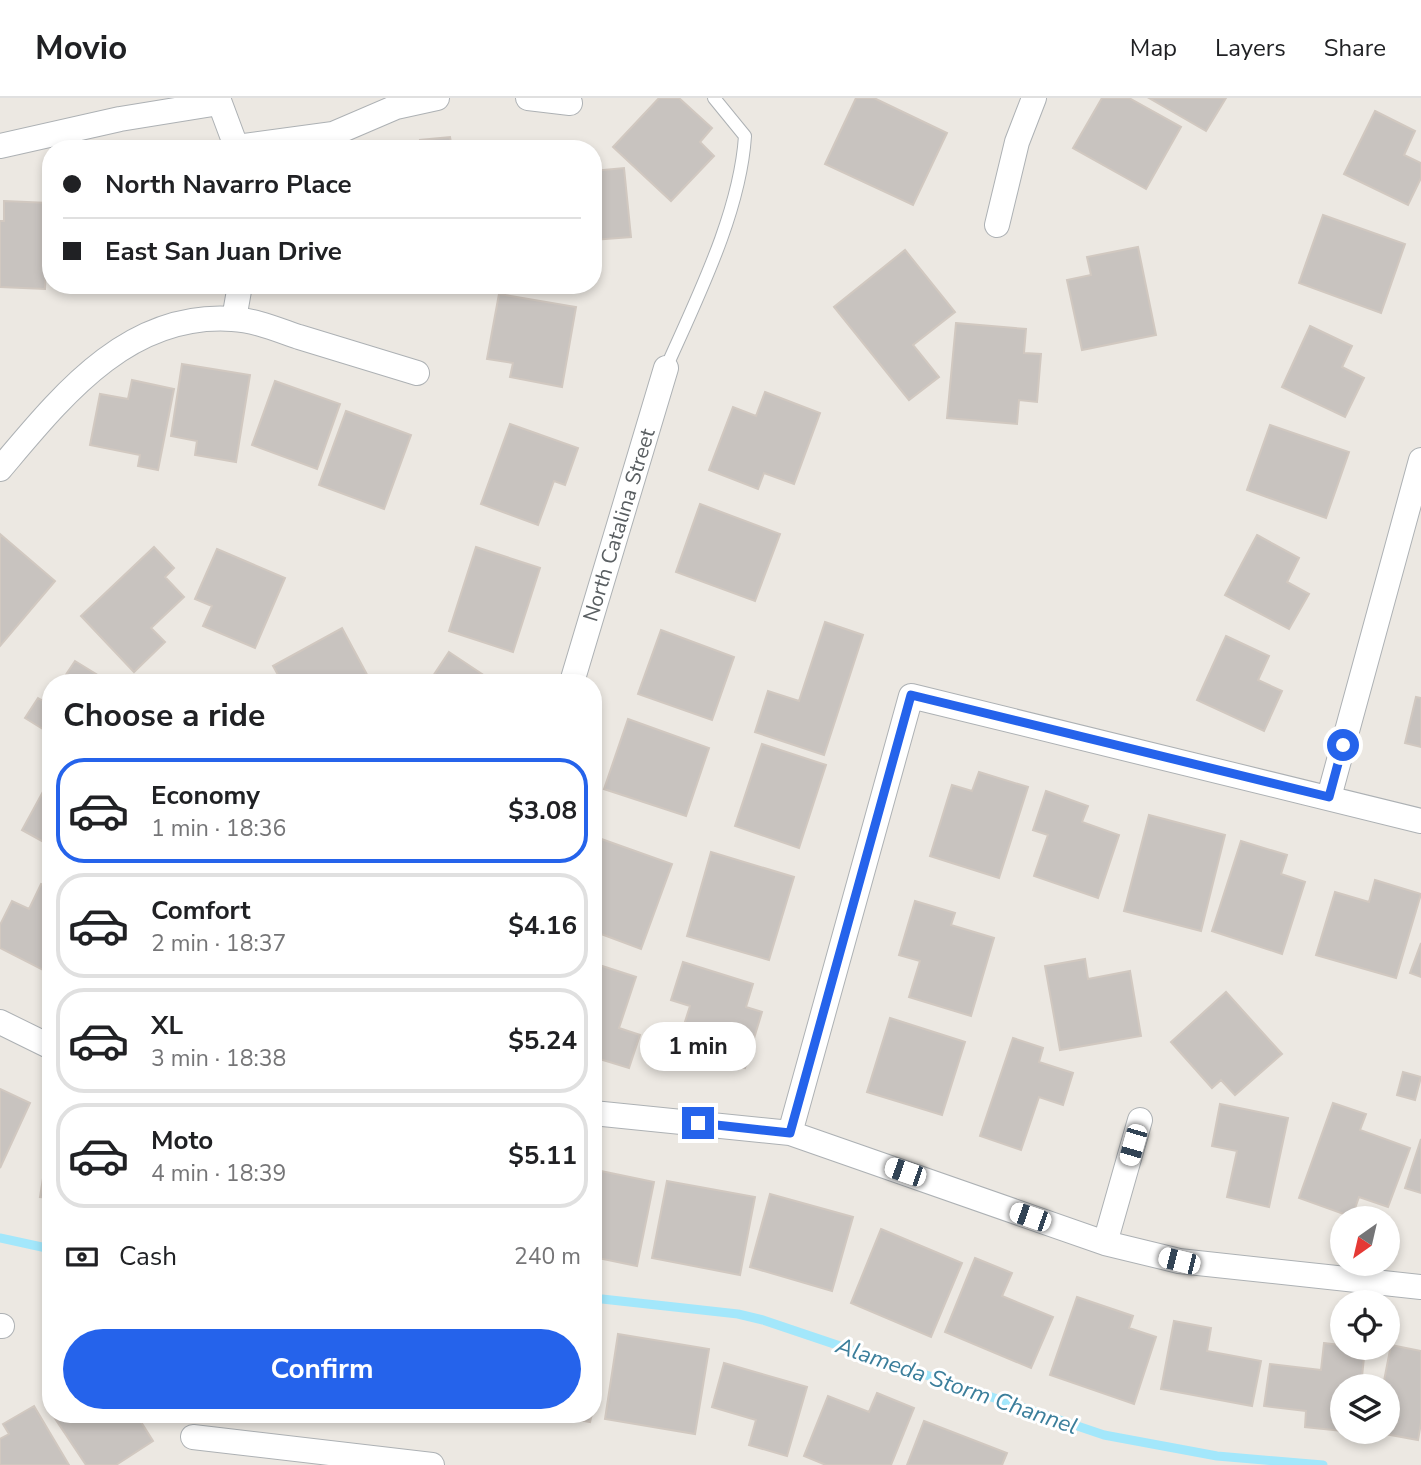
<!DOCTYPE html>
<meta charset="utf-8">
<style>
body{margin:0;font-family:"Nunito Sans",sans-serif;background:#f6f6f6;color:#202124;height:100vh;display:flex;flex-direction:column;font-size:26px;white-space:nowrap}
*{box-sizing:border-box;margin:0}
p{font-size:23px;color:#757577}
.icon{flex:none;width:38px;height:38px;fill:none;stroke:currentColor;stroke-width:2;stroke-linecap:round;stroke-linejoin:round}
.map{position:relative;flex:1;overflow:hidden}
.side{position:absolute;left:42px;top:576px;width:560px;height:749px;display:flex;flex-direction:column;background:#fff;border-radius:28px;box-shadow:0 4px 10px #0003}
.side>*{flex:none}
.top-card{position:absolute;left:42px;top:42px;width:560px;height:154px;border-radius:28px;box-shadow:0 4px 10px #0003;display:grid;align-content:center;height:154px;padding:0 21px;background:#fff}
.needle{width:46px;rotate:214deg}
.fabs{position:absolute;left:1330px;top:1108px;display:grid;gap:14px}
.fabs a{display:grid;place-items:center;width:70px;height:70px;border-radius:50%;background:#fff;box-shadow:0 4px 10px #0003;font-size:35px}
.end{position:absolute;width:32px;height:32px;margin:-16px;border:9px solid #2563eb;background:#fff;box-shadow:0 0 0 4px #fff}
.from{border-radius:50%}
.bubble{position:absolute;height:49px;border-radius:24px;background:#fff;box-shadow:0 4px 10px #0003;font-size:23px;font-weight:700;line-height:49px;text-align:center}
.car{position:absolute;width:21px;height:42px;margin:-21px -10px;border-radius:9px;box-shadow:0 0 5px 2px #0007;background:linear-gradient(#fff 24%,#345 0 40%,#fff 0 76%,#345 0 86%,#fff 0)}
.top-card b{display:flex;align-items:center;gap:24px;height:66px;font-size:26px}
.top-card b+b{border-top:2px solid #e0e0e0}
.top-card i{width:18px;height:18px;background:#202124}
ul{padding:0;list-style:none}
li{display:flex;align-items:center;gap:21px;height:105px;margin:0 14px 10px;padding:0 7px;border:4px solid #e0e0e0;border-radius:28px}
li div{flex:1}
li b{display:block;font-size:26px}
li em{font-style:normal;font-weight:700}
li.current{border-color:#2563eb}
li>.icon{width:63px;height:63px;stroke-width:1.5}
h2{padding:0 21px;font-size:32px;line-height:84px}
.pay{display:flex;align-items:center;gap:18px;height:77px;padding:0 21px;font-size:26px}
.pay p{margin-inline-start:auto}
.action{display:flex;gap:14px;margin-top:auto;padding:14px 21px}
.action a{flex:1;height:80px;border-radius:42px;background:#2563eb;color:#fff;font-size:28px;font-weight:700;line-height:80px;text-align:center}
header{display:flex;align-items:center;gap:42px;box-sizing:border-box;height:98px;padding:0 35px;background:#fff;border-bottom:2px solid #e0e0e0}
header strong{font-size:33px}
nav{display:flex;gap:38px;margin-inline-start:auto;font-size:24px}
.map>svg:first-child{display:block}
.lines{fill:none;stroke-linecap:round;stroke-linejoin:round}
.stream{stroke:#a3e7fb;stroke-width:9}
.building{fill:#c8c3bf;stroke:#d1c8c0;stroke-width:2}
.service-casing{stroke:#adb1b4;stroke-width:14}
.minor-casing{stroke:#adb1b4;stroke-width:26}
.service{stroke:#fff;stroke-width:12}
.minor{stroke:#fff;stroke-width:24}
.route{stroke:#2563eb;stroke-width:9}
.labels{text-anchor:middle;dominant-baseline:central;stroke-width:6;stroke-linejoin:round;paint-order:stroke}
.street-label{font-size:21px;fill:#5a5f62;stroke:#fff}
.water-label{font-size:23px;font-style:italic;fill:#3b7e9b;stroke:#fff}
</style>
<header>
<strong>Movio</strong>
<nav><a>Map</a><a>Layers</a><a>Share</a></nav>
</header>
<div class="map">
<svg width="1421" height="1367" viewBox="0 0 1421 1367">
<rect width="100%" height="100%" fill="#ece8e2"/>
<g class="lines">
<path class="stream" d="M 0,1140 L 51,1151
M 593,1200 L 738,1216 L 763,1222 L 1104,1337 L 1217,1358 L 1323,1367"/>
</g>
<path class="building" d="M 659,0 L 679,0 L 712,30 L 700,44 L 714,58 L 671,103 L 613,49 Z
M 856,0 L 874,0 L 947,35 L 913,107 L 825,66 Z
M 1102,0 L 1129,0 L 1181,29 L 1146,91 L 1073,50 Z
M 1149,0 L 1226,0 L 1206,33 Z
M 1375,13 L 1415,33 L 1404,57 L 1421,65 L 1421,80 L 1408,107 L 1344,76 Z
M 450,39 L 452,51 L 421,51 L 420,42 Z
M 540,45 L 540,51 L 477,51 Z
M 624,70 L 631,139 L 593,142 L 593,73 Z
M 4,103 L 49,105 L 45,191 L 0,189 L 0,123 L 4,123 Z
M 1323,117 L 1405,146 L 1381,215 L 1299,185 Z
M 1138,149 L 1156,237 L 1082,252 L 1067,182 L 1091,177 L 1087,159 Z
M 905,152 L 955,214 L 913,247 L 939,279 L 909,302 L 834,209 Z
M 499,196 L 576,209 L 562,289 L 510,279 L 513,265 L 487,261 Z
M 956,225 L 1026,231 L 1024,255 L 1041,256 L 1037,304 L 1019,302 L 1017,326 L 947,320 Z
M 1310,228 L 1352,248 L 1342,269 L 1364,280 L 1345,319 L 1282,289 Z
M 182,266 L 250,277 L 236,364 L 195,357 L 197,343 L 171,338 Z
M 132,282 L 174,291 L 158,372 L 138,368 L 140,357 L 90,347 L 100,296 L 128,301 Z
M 275,283 L 340,306 L 317,371 L 252,347 Z
M 765,294 L 820,315 L 794,386 L 764,375 L 758,391 L 709,372 L 733,309 L 756,318 Z
M 346,313 L 411,337 L 384,411 L 319,387 Z
M 510,326 L 578,350 L 565,387 L 554,383 L 538,427 L 481,406 Z
M 1270,327 L 1349,354 L 1326,420 L 1247,392 Z
M 700,406 L 780,436 L 755,503 L 676,474 Z
M 0,436 L 55,483 L 0,548 Z
M 1257,437 L 1299,460 L 1287,484 L 1309,496 L 1289,531 L 1225,497 Z
M 154,449 L 174,470 L 165,479 L 184,499 L 151,530 L 165,544 L 134,574 L 81,518 Z
M 476,449 L 540,470 L 513,554 L 449,533 Z
M 217,451 L 285,480 L 255,550 L 203,528 L 212,508 L 195,501 Z
M 825,524 L 863,537 L 824,657 L 755,634 L 768,593 L 799,603 Z
M 342,530 L 371,584 L 282,584 L 273,568 Z
M 661,532 L 734,559 L 712,622 L 638,596 Z
M 1226,538 L 1269,558 L 1258,582 L 1282,593 L 1264,633 L 1197,602 Z
M 449,554 L 494,584 L 429,584 Z
M 75,563 L 109,584 L 61,584 Z
M 1416,599 L 1421,600 L 1421,649 L 1405,645 Z
M 38,600 L 47,605 L 51,600 L 51,636 L 25,620 Z
M 628,621 L 709,650 L 686,718 L 604,691 Z
M 762,646 L 826,667 L 799,750 L 735,728 Z
M 979,674 L 1028,689 L 999,780 L 930,758 L 952,687 L 972,693 Z
M 51,679 L 51,748 L 22,732 Z
M 1046,693 L 1088,708 L 1082,724 L 1119,737 L 1098,800 L 1034,778 L 1048,737 L 1033,732 Z
M 1149,717 L 1225,737 L 1201,833 L 1124,813 Z
M 593,738 L 672,766 L 641,851 L 593,833 Z
M 1241,743 L 1287,757 L 1281,776 L 1305,784 L 1282,856 L 1212,833 Z
M 711,754 L 794,779 L 769,862 L 687,838 Z
M 1375,782 L 1421,796 L 1396,880 L 1316,857 L 1335,794 L 1369,804 Z
M 41,786 L 51,791 L 51,861 L 45,873 L 0,850 L 0,827 L 12,803 L 29,811 Z
M 915,803 L 955,815 L 951,827 L 994,840 L 971,918 L 909,899 L 920,863 L 899,857 Z
M 1421,845 L 1421,879 L 1410,875 Z
M 1085,861 L 1088,881 L 1130,873 L 1141,938 L 1060,952 L 1045,868 Z
M 683,864 L 753,886 L 746,909 L 762,914 L 745,970 L 677,949 L 690,908 L 671,902 Z
M 593,865 L 636,879 L 619,930 L 640,937 L 629,970 L 593,959 Z
M 1226,894 L 1282,956 L 1235,997 L 1221,982 L 1212,990 L 1171,944 Z
M 890,920 L 965,944 L 942,1017 L 867,994 Z
M 1013,940 L 1043,950 L 1039,964 L 1073,975 L 1063,1007 L 1039,999 L 1021,1052 L 980,1038 Z
M 1403,974 L 1421,979 L 1415,1002 L 1397,997 Z
M 0,991 L 30,1005 L 0,1070 Z
M 1333,1005 L 1366,1016 L 1360,1032 L 1410,1050 L 1388,1109 L 1359,1099 L 1352,1119 L 1299,1100 Z
M 1220,1006 L 1288,1020 L 1269,1109 L 1227,1099 L 1237,1053 L 1212,1048 Z
M 51,1030 L 51,1100 L 40,1099 Z
M 1421,1041 L 1421,1095 L 1405,1090 Z
M 601,1073 L 654,1084 L 637,1168 L 593,1159 L 593,1098 L 596,1098 Z
M 667,1083 L 755,1099 L 740,1177 L 652,1160 Z
M 770,1096 L 853,1119 L 832,1193 L 750,1169 Z
M 881,1131 L 962,1165 L 931,1239 L 851,1205 Z
M 975,1160 L 1012,1175 L 1002,1198 L 1053,1219 L 1031,1270 L 945,1234 Z
M 1077,1199 L 1133,1218 L 1129,1230 L 1156,1239 L 1134,1306 L 1050,1277 Z
M 1174,1223 L 1211,1230 L 1207,1253 L 1261,1263 L 1252,1308 L 1161,1291 Z
M 618,1236 L 709,1251 L 695,1336 L 605,1321 Z
M 1324,1245 L 1365,1250 L 1361,1288 L 1342,1288 L 1342,1333 L 1305,1329 L 1306,1313 L 1264,1308 L 1270,1266 L 1321,1272 Z
M 1391,1247 L 1421,1253 L 1421,1325 L 1418,1342 L 1374,1334 L 1388,1334 L 1388,1288 L 1383,1288 Z
M 724,1265 L 807,1289 L 787,1358 L 749,1347 L 756,1322 L 712,1309 Z
M 877,1295 L 914,1310 L 891,1367 L 826,1367 L 804,1358 L 828,1298 L 869,1314 Z
M 34,1308 L 69,1367 L 0,1367 L 0,1341 L 9,1336 L 3,1326 Z
M 52,1316 L 136,1316 L 153,1343 L 116,1367 L 86,1367 Z
M 546,1316 L 592,1316 L 590,1324 Z
M 924,1323 L 1007,1355 L 1002,1367 L 907,1367 Z"/>
<g class="lines">
<g class="service-casing">
<path id="service" d="M 666,270 C 697,200 740,115 745,38 L 714,0"/>
</g>
<g class="minor-casing">
<path id="minor" d="M 218,0 L 237,51
M 528,0 L 570,5
M 0,48 L 120,21 L 219,5
M 237,49 L 333,36 L 396,9 L 437,0
M 997,127 L 1017,44 L 1034,0
M 234,221 L 240,187
M 0,371 C 61,299 127,214 232,221 C 255,222 278,232 299,239 C 338,251 377,263 417,275
M 572,584 L 666,270
M 1329,699 L 1421,362
M 0,924 L 51,949
M 593,1015 L 790,1035 L 1105,1145 L 1179,1163 L 1421,1189
M 790,1035 L 911,598 L 1421,723
M 1105,1145 L 1140,1022
M 0,1228 L 2,1228
M 193,1339 L 432,1367"/>
</g>
<use href="#service" class="service"/>
<use href="#minor" class="minor"/>
</g>
<g class="lines">
<path class="route" d="M 698,1025 L 790,1035 L 911,597 L 1329,699 L 1343,647"/>
</g>
<g class="labels">
<g class="street-label">
<text transform="translate(619 427) rotate(-73)">North Catalina Street</text>
</g>
<g class="water-label">
<text transform="translate(957 1288) rotate(19)">Alameda Storm Channel</text>
</g>
</g>
</svg>
<div class="fabs">
<a><svg class="needle" viewBox="-14 -14 28 28"><path d="M0-13l5 13h-10z" fill="#e53935"/><path d="M0 13l5-13h-10z" fill="#757577"/></svg></a>
<a><svg class="icon" aria-label="locate" viewBox="0 0 24 24"><circle cx="12" cy="12" r="6"/><path d="M12 2v4M12 18v4M2 12h4M18 12h4"/></svg></a>
<a><svg class="icon" aria-label="layers" viewBox="0 0 24 24"><path d="M12 4l9 5-9 5-9-5zM3 14l9 5 9-5"/></svg></a>
</div>
<i class="end from" style="left:1343px;top:647px"></i>
<i class="end" style="left:698px;top:1025px"></i>
<div class="bubble" style="left:640px;top:924px;width:116px">1 min</div>
<i class="car" style="left:1133px;top:1047px;rotate:196deg"></i>
<i class="car" style="left:905px;top:1074px;rotate:289deg"></i>
<i class="car" style="left:1030px;top:1119px;rotate:289deg"></i>
<i class="car" style="left:1179px;top:1163px;rotate:284deg"></i>
<div class="top-card">
<b><i class="from"></i>North Navarro Place</b>
<b><i></i>East San Juan Drive</b>
</div>
<section class="side">
<h2>Choose a ride</h2>
<ul>
<li class="current"><svg class="icon" aria-label="car" viewBox="0 0 24 24"><path d="M5 17H2v-5l4-1 3-4h7l3 4 3 1v5h-3M9 17h6M6 11h13"/><circle cx="7" cy="17" r="2"/><circle cx="17" cy="17" r="2"/></svg><div><b>Economy</b><p>1 min · 18:36</p></div><em>$3.08</em></li>
<li><svg class="icon" aria-label="car" viewBox="0 0 24 24"><path d="M5 17H2v-5l4-1 3-4h7l3 4 3 1v5h-3M9 17h6M6 11h13"/><circle cx="7" cy="17" r="2"/><circle cx="17" cy="17" r="2"/></svg><div><b>Comfort</b><p>2 min · 18:37</p></div><em>$4.16</em></li>
<li><svg class="icon" aria-label="car" viewBox="0 0 24 24"><path d="M5 17H2v-5l4-1 3-4h7l3 4 3 1v5h-3M9 17h6M6 11h13"/><circle cx="7" cy="17" r="2"/><circle cx="17" cy="17" r="2"/></svg><div><b>XL</b><p>3 min · 18:38</p></div><em>$5.24</em></li>
<li><svg class="icon" aria-label="car" viewBox="0 0 24 24"><path d="M5 17H2v-5l4-1 3-4h7l3 4 3 1v5h-3M9 17h6M6 11h13"/><circle cx="7" cy="17" r="2"/><circle cx="17" cy="17" r="2"/></svg><div><b>Moto</b><p>4 min · 18:39</p></div><em>$5.11</em></li>
</ul>
<div class="pay"><svg class="icon" aria-label="cash" viewBox="0 0 24 24"><path d="M3 7h18v10H3z"/><circle cx="12" cy="12" r="2"/></svg>Cash<p>240 m</p></div>
<div class="action"><a>Confirm</a></div>
</section>
</div>
